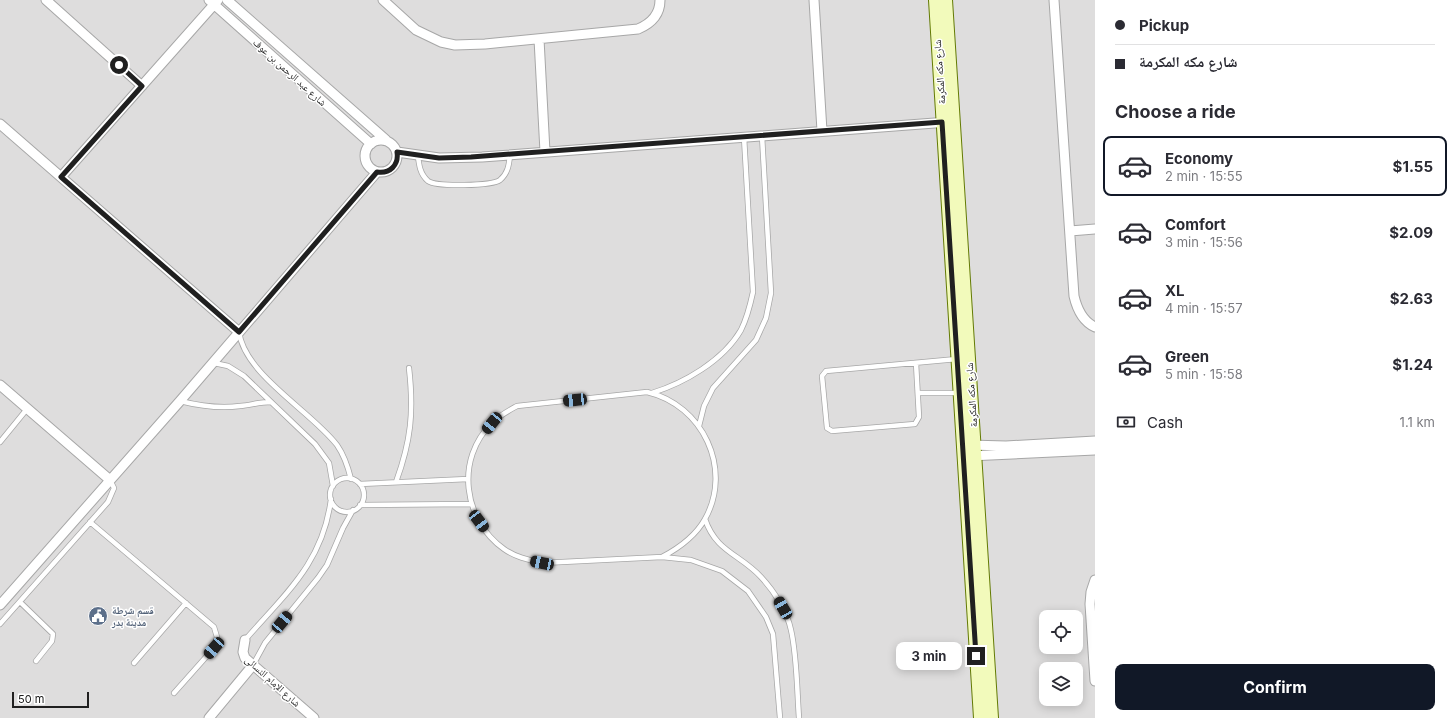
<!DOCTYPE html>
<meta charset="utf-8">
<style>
body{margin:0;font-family:Inter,"Noto Naskh Arabic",sans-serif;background:#f7f7f7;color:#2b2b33;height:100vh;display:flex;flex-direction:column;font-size:15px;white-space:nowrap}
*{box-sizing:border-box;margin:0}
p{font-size:13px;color:#7c7c81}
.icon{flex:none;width:22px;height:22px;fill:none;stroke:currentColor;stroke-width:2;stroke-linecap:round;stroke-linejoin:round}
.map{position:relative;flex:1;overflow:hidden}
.details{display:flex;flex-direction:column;background:#fff;width:360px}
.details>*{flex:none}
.guide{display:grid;align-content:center;height:88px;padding:0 20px;background:#fff}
.tools{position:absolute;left:1039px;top:610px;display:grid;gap:8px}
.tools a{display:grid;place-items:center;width:44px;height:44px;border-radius:8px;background:#fff;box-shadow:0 2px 10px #0003;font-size:20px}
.scale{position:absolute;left:12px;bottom:10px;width:77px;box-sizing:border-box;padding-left:4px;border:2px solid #202020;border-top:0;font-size:11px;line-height:14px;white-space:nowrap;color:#202020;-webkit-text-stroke:3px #fff;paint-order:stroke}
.end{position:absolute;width:18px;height:18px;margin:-9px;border:5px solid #202020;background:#fff;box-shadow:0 0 0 2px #fff}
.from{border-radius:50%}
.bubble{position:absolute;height:28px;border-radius:8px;background:#fff;box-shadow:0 2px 10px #0003;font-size:13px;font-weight:700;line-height:28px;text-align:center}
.car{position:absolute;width:12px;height:24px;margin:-12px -6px;border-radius:5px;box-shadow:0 0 3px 1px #0007;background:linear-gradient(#222 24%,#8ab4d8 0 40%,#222 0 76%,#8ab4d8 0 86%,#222 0)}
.guide b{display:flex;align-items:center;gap:14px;height:38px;font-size:15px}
.guide b+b{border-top:1px solid #e1e1e2}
.guide i{width:10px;height:10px;background:#2b2b33}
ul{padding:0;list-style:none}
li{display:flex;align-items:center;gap:12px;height:60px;margin:0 8px 6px;padding:0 12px;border:2px solid transparent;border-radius:8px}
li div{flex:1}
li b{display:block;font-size:15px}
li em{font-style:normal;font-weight:700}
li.current{border-color:#111827}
li>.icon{width:36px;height:36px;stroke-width:1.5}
h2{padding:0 20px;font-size:18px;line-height:48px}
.pay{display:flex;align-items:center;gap:10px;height:44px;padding:0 20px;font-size:15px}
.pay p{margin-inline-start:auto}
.button{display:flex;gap:8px;margin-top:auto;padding:8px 20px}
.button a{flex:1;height:46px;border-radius:8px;background:#111827;color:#fff;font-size:16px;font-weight:700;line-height:46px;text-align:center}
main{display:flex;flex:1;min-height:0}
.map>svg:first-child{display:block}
.residential{fill:#dedddd;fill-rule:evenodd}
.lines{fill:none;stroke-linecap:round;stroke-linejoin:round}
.lane-casing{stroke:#a7a7a7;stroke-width:6}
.street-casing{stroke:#a7a7a7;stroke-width:11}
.secondary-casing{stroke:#637a04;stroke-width:14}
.lane{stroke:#fff;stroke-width:4.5}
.street{stroke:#fff;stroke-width:9}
.secondary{stroke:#f2fabb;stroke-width:12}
.route{stroke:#202020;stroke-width:5}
.labels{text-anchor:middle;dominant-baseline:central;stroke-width:3;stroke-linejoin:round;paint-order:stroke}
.street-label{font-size:10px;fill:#202020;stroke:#fff}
.service-label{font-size:10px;font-weight:bold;fill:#4e5e75;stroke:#fff;text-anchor:start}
</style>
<main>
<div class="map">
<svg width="1095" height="718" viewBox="0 0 1095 718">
<rect width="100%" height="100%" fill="#f1eee6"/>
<path class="residential" d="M 0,0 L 1095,0 L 1095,718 L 0,718 ZM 1046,617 L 1076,617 L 1076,647 L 1046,647 ZM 1046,669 L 1076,669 L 1076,699 L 1046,699 Z"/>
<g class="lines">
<g class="lane-casing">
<path id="lane" d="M 418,156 C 419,165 420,174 428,181 C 436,187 492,186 500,180 C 508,173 509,165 510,155
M 239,332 C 245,375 311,411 337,445 C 344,455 348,467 351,479
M 214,363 L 228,366 L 244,376 L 315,444 L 329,463 L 333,486
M 916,363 L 919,417 L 915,424 L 832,431 L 827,428 L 822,376 L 826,371 L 957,359
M 652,393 C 684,383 723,361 741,330 C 747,318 750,306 753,292 L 744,137
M 918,393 L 958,393
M 180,401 C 200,406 219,409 240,406 C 251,405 260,402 271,402
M 699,426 L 704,406 L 713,388 L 756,340 L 766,318 L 771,293 L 762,136
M 0,442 L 27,409
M330 495a17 17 0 1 1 34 0a17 17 0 1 1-34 0Z
M 396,482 C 411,441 414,412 409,368
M 360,484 L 468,479
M 360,505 L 471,504
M 705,519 C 716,552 740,554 761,577 C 774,591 787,611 791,630 C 797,656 797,691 799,718
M 90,522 L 214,627 L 217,637 L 214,648 L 174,693
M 662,557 C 679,548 695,537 705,519 C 733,469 703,405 647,392 L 517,406 C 508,411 500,415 492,423 C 455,459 463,520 504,549 C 515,557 529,560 542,563 L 662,557 L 691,560 L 722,571 L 748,591 L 766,617 L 773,634 L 780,718
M 20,602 L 53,634 L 52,641 L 36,661
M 0,624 L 108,502 L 114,488 L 110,480
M 245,640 C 285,594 323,563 331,499
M 134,663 L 186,603
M 253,665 L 265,643 L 318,578 L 327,565 L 343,528 L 353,510"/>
</g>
<g class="street-casing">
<path id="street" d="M 46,0 L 142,86
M 209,0 L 371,144
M 227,0 L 386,140
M 383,0 L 416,30 L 441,42 L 455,45 L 485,44 L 638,29 C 650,24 660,15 660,0
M 814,0 L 822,131
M 1054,0 L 1074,296 C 1077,309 1082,321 1095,327
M 539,39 L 545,152
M 0,124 L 239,332
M365 156a16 16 0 1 1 32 0a16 16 0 1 1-32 0Z
M 397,152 L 439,158 L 482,157 L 948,122
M 61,177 L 218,0
M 1070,231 L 1095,229
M 0,385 L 110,480
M 969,445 L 1006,446 L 1095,441
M 969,456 L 1095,450
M 1095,580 L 1091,592 L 1090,604 L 1095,681
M 0,605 L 180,401 L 377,172
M 245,640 L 243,652 L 245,658 L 314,718
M 209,718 L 253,665"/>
</g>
<g class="secondary-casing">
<path id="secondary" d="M 935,0 L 980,718
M 946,0 L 992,718"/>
</g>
<use href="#lane" class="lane"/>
<use href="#street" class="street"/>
<use href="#secondary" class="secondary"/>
</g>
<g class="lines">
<path class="route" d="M 119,65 L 142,86 L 61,177 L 239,332 L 377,172 C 390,174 399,165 397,152 L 439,158 L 471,157 L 942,122 L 976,656"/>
</g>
<defs>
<g id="civic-disc" transform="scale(1)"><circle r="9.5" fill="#5c6f8a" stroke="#fff"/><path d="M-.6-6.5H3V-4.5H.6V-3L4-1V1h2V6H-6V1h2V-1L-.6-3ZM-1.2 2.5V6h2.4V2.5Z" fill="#fff"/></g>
</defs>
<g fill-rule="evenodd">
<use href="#civic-disc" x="98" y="616"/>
</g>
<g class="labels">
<g class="street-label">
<text transform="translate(290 72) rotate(42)">شارع عبد الرحمن بن عوف</text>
<text transform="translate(939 72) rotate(-94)">شارع مكه المكرمة</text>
<text transform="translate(971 395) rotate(-94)">شارع مكه المكرمة</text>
<text transform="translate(273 681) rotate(42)">شارع الإمام النسائى</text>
</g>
<g class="service-label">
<text x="112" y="610">قسم شرطة<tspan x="112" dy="12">مدينة بدر</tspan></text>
</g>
</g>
</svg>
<div class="tools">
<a><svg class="icon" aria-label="locate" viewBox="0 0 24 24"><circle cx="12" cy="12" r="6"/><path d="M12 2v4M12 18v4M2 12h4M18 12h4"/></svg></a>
<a><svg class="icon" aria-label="layers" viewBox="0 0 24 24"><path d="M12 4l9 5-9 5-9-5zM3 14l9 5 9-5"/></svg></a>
</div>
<div class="scale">50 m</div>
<i class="end from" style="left:119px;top:65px"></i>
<i class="end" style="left:976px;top:656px"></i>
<div class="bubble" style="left:896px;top:642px;width:66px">3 min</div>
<i class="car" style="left:575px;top:400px;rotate:264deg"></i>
<i class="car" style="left:492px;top:423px;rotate:219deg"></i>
<i class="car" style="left:479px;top:521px;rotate:143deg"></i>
<i class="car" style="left:542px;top:563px;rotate:282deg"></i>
<i class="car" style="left:783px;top:608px;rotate:330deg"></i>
<i class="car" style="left:282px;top:622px;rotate:40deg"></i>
<i class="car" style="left:214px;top:648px;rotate:221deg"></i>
</div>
<section class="details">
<div class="guide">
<b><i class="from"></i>Pickup</b>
<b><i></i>شارع مكه المكرمة</b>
</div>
<h2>Choose a ride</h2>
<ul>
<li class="current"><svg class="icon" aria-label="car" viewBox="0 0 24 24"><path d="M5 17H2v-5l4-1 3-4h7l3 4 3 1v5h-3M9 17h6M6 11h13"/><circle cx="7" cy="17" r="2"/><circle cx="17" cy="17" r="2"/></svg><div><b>Economy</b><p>2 min · 15:55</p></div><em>$1.55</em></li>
<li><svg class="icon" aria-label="car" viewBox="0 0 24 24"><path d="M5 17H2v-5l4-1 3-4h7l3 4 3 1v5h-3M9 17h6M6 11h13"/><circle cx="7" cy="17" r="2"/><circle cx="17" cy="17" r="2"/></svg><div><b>Comfort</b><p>3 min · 15:56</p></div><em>$2.09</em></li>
<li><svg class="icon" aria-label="car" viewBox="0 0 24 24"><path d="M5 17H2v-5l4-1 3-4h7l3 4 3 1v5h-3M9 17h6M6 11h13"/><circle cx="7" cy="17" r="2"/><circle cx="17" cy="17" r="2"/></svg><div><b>XL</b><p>4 min · 15:57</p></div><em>$2.63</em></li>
<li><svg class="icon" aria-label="car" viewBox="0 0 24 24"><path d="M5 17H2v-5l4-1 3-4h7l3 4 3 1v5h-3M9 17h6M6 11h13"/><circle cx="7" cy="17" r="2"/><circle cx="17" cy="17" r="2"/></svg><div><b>Green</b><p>5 min · 15:58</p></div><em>$1.24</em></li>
</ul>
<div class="pay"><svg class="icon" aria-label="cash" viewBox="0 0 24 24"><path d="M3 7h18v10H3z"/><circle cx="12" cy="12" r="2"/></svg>Cash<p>1.1 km</p></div>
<div class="button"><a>Confirm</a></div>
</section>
</main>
